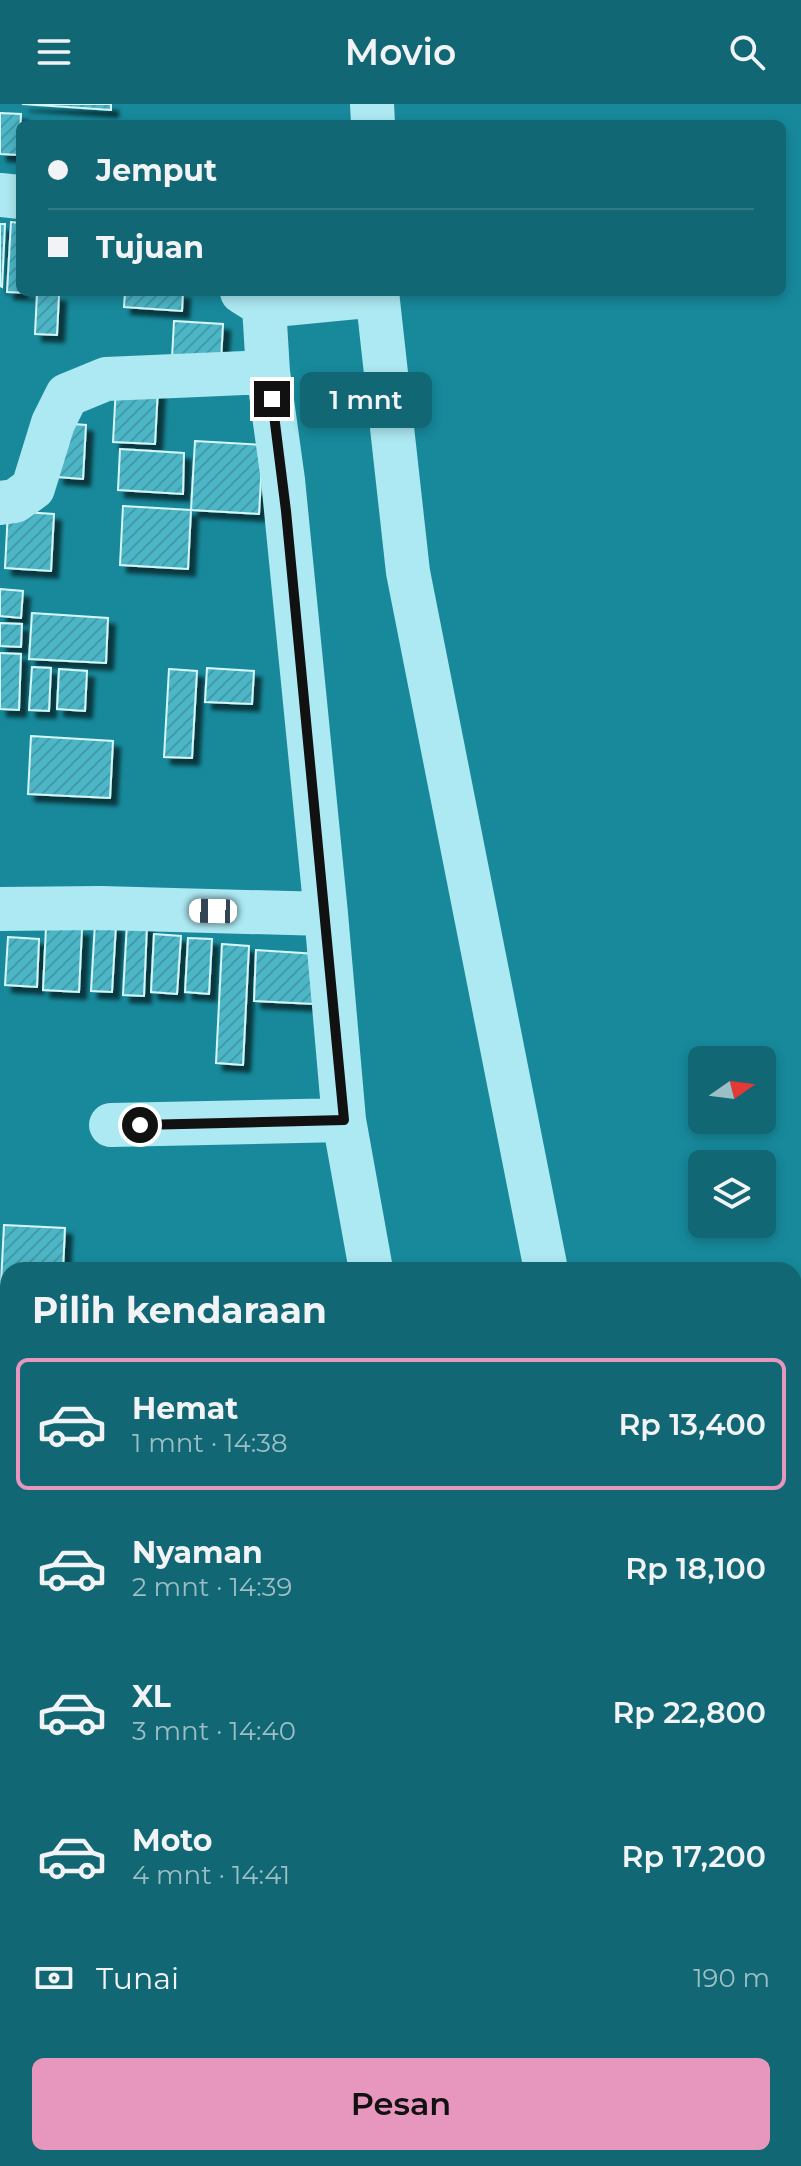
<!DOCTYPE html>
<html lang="id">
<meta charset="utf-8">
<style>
body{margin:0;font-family:Montserrat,sans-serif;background:#1e6f7c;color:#f1f3f6;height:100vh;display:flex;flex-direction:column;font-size:30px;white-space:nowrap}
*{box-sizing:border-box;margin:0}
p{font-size:26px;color:#9cbec5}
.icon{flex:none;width:44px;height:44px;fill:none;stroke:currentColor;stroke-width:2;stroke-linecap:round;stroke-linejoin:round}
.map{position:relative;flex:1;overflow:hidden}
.sheet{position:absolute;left:0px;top:1158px;width:802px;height:904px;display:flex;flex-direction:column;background:#116774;border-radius:24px 24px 0 0;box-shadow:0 4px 12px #0003}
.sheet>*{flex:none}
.guide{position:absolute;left:16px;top:16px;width:770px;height:176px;border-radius:12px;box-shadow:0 4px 12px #0003;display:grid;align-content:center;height:176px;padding:0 32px;background:#116774}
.needle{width:52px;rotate:76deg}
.tools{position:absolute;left:688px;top:942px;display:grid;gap:16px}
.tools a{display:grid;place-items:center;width:88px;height:88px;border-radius:12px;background:#116774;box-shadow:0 4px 12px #0003;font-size:40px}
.end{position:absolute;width:36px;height:36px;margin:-18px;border:10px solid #111;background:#fff;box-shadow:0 0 0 4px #fff}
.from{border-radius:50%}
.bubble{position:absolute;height:56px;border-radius:12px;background:#116774;box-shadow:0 4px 12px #0003;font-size:26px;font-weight:600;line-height:56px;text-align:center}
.car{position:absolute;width:24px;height:48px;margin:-24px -12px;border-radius:10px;box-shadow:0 0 6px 2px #0007;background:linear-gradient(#fff 24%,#345 0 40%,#fff 0 76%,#345 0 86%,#fff 0)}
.guide b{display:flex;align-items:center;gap:28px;height:76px;font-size:30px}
.guide b+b{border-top:2px solid #307b86}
.guide i{width:20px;height:20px;background:#f1f3f6}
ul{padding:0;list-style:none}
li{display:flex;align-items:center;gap:24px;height:132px;margin:0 16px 12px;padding:0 16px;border:4px solid transparent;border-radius:12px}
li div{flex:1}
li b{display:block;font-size:30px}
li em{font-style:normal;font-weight:600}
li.active{border-color:#e797bd}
li>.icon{width:72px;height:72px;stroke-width:1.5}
h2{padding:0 32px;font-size:36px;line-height:96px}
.pay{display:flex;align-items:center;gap:20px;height:88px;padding:0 32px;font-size:30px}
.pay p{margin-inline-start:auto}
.cta{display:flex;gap:16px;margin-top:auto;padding:16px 32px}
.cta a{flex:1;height:92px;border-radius:12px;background:#e797bd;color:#111;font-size:32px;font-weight:600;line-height:92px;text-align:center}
header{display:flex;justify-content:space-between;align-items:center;height:104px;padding:0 32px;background:#116774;font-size:36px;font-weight:600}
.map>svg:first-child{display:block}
.building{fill:url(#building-hatch);stroke:#d5f7fc;stroke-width:2;filter:url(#shadow)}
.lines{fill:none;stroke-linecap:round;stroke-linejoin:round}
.minor{stroke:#ade9f2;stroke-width:44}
.route{stroke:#111;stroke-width:10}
</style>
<header><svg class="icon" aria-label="menu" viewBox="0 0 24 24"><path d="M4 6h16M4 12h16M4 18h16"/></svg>Movio<svg class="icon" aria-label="search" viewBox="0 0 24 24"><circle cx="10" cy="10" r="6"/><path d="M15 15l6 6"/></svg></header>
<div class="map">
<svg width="801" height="2062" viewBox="0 0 801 2062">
<defs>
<pattern id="building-hatch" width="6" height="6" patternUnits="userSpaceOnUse" patternTransform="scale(2)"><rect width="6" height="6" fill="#4db6c6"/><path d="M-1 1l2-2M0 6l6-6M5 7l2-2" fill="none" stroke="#429ba9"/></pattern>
<filter id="shadow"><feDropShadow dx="7" dy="7" stdDeviation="2" flood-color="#0009"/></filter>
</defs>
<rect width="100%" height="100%" fill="#17899b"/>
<path class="building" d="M 22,0 L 111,0 L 111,6 Z
M 0,9 L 21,10 L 19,51 L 0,50 Z
M 11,118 L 20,119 L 20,188 L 32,189 L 7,188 Z
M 0,120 L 5,120 L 2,183 L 0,182 Z
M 125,188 L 183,188 L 182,207 L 124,203 Z
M 37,189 L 59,191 L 57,231 L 35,230 Z
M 174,217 L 223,220 L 221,257 L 172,254 Z
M 116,282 L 158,284 L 155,340 L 113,338 Z
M 60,319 L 86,321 L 83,375 L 57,373 Z
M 195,337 L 263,341 L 259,410 L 191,406 Z
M 120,345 L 184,349 L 183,390 L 118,386 Z
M 123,402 L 191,406 L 188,465 L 120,461 Z
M 8,407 L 54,410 L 51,467 L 5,464 Z
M 0,485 L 23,487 L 21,514 L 0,512 Z
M 32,509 L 108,514 L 106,559 L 29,555 Z
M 0,519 L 22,520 L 21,543 L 0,542 Z
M 0,549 L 21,550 L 19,606 L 0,605 Z
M 32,563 L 51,564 L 49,607 L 29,606 Z
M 207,564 L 254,567 L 252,600 L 205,598 Z
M 59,565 L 87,567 L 85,607 L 57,605 Z
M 169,565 L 197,567 L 192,654 L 164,653 Z
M 31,632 L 113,637 L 110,694 L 28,690 Z
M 95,819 L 116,821 L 112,888 L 91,887 Z
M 127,819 L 147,821 L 144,892 L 123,891 Z
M 46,823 L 82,825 L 79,888 L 43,886 Z
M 154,830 L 181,832 L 177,890 L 151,888 Z
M 8,833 L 39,835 L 37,883 L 5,881 Z
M 188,834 L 212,835 L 209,890 L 185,888 Z
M 222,840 L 249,842 L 243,961 L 216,959 Z
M 256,846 L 317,850 L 314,900 L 254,897 Z
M 4,1121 L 65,1124 L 63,1166 L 8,1166 L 8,1199 L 0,1198 Z
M 3,1269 L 8,1269 L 8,1314 L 0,1314 Z"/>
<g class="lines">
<path class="minor" d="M 372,0 L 373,20
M 0,91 L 20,93
M 242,188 L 264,202 L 377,191
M 377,188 L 408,468 L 546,1166
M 264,202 L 268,268 L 283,376 L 326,810 L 344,1016 L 371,1166
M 0,399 L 15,397 L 33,384 L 53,319 L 67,291 L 106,275 L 268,268
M 0,805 L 101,804 L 326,810
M 111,1021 L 344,1016
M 794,1630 L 801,1633
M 794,1759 L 801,1762
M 0,1879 L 8,1884"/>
</g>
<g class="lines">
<path class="route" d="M 140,1021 L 344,1016 L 286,407 L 272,295"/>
</g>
</svg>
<div class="tools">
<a><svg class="needle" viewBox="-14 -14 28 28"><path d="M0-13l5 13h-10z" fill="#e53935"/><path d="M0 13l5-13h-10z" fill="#9cbec5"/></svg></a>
<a><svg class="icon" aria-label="layers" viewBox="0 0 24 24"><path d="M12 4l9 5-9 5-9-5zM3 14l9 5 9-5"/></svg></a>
</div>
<i class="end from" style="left:140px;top:1021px"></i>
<i class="end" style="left:272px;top:295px"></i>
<div class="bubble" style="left:300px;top:268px;width:132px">1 mnt</div>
<i class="car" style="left:213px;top:807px;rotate:271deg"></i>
<div class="guide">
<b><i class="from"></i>Jemput</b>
<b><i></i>Tujuan</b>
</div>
<section class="sheet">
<h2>Pilih kendaraan</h2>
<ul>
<li class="active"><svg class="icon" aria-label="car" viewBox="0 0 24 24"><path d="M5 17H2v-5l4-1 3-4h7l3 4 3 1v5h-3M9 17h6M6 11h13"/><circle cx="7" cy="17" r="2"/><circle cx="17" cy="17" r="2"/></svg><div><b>Hemat</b><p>1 mnt · 14:38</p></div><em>Rp 13,400</em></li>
<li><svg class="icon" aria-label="car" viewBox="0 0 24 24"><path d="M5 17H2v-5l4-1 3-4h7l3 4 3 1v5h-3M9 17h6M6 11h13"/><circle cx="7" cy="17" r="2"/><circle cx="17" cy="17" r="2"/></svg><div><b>Nyaman</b><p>2 mnt · 14:39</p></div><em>Rp 18,100</em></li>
<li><svg class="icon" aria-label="car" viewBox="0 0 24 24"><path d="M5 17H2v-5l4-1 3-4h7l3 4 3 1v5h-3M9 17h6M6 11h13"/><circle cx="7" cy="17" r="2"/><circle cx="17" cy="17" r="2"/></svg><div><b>XL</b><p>3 mnt · 14:40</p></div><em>Rp 22,800</em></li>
<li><svg class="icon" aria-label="car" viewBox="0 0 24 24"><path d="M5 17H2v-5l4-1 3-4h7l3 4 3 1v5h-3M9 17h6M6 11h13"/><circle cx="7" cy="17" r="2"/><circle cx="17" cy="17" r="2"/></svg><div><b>Moto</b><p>4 mnt · 14:41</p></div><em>Rp 17,200</em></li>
</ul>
<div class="pay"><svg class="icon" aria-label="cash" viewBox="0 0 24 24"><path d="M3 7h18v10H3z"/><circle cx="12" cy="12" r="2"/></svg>Tunai<p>190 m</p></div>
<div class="cta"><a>Pesan</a></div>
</section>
</div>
